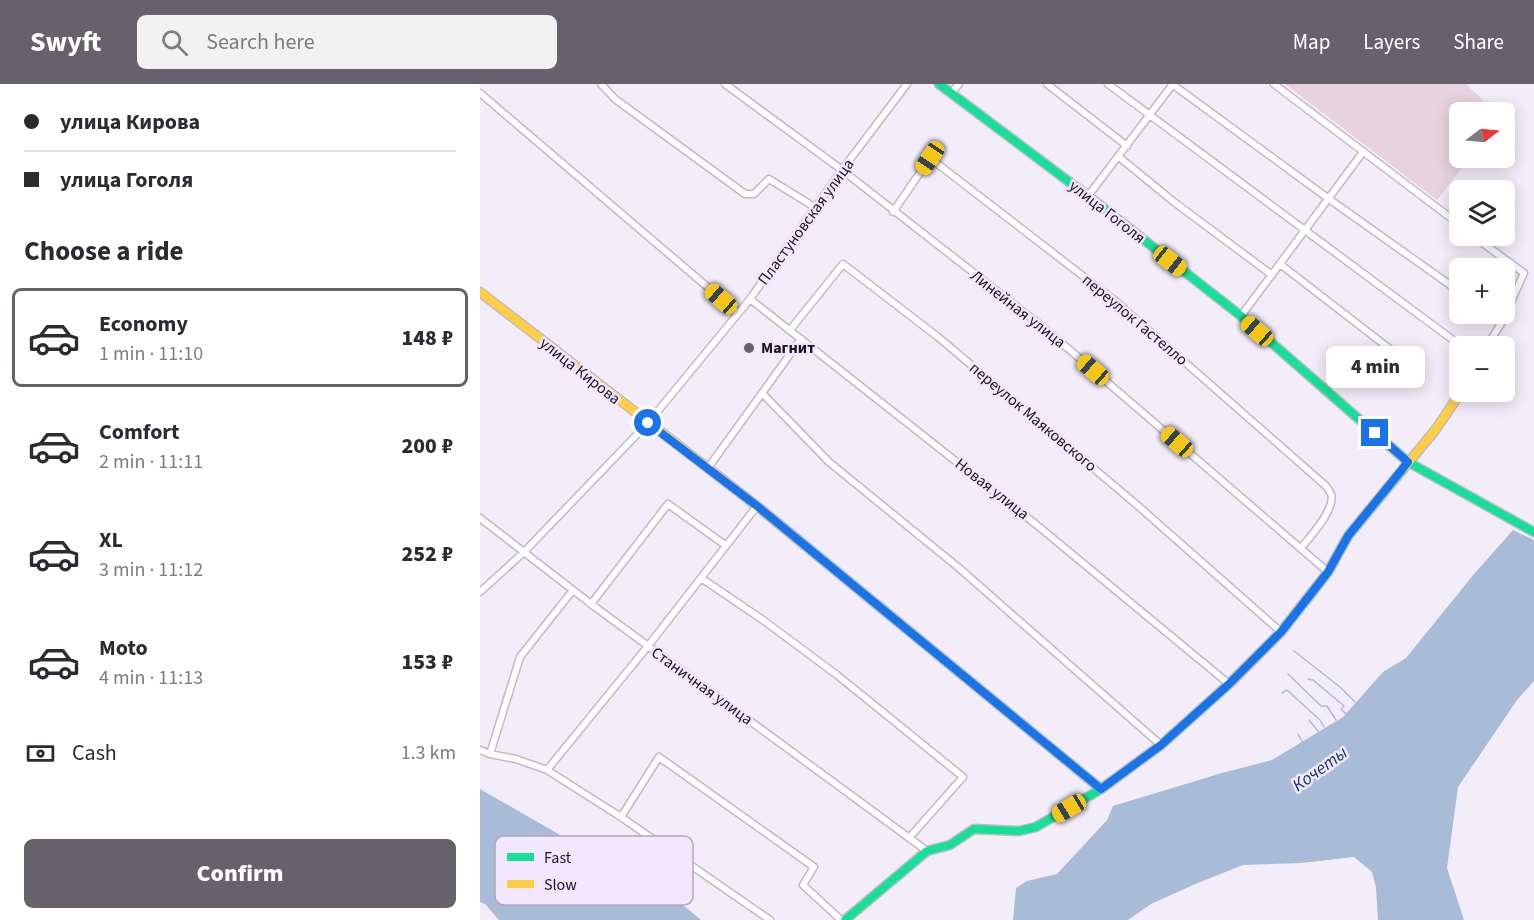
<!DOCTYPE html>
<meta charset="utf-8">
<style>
body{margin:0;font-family:"Source Sans 3",sans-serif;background:#f2f2f3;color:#2b2b33;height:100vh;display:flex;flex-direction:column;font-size:22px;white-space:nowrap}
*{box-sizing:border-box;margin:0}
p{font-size:20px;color:#7c7c81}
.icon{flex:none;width:33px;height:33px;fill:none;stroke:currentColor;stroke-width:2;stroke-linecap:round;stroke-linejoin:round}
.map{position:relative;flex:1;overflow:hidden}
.details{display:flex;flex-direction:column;background:#fff;width:480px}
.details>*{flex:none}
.hud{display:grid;align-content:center;height:132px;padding:0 24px;background:#fff}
.needle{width:39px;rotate:74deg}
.tools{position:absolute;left:969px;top:18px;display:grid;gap:12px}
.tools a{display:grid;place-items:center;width:66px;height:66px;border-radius:9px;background:#fff;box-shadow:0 3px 15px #0003;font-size:30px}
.end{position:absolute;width:27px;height:27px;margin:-14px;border:8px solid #1a73e8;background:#fff;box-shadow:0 0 0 3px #fff}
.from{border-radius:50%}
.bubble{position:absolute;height:42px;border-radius:9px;background:#fff;box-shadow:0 3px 15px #0003;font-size:20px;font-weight:800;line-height:42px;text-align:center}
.car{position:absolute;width:18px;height:36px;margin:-18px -9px;border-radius:8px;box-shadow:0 0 4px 2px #0007;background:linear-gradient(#f5c518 24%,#345 0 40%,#f5c518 0 76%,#345 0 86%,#f5c518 0)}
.hud b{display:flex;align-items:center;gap:21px;height:57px;font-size:22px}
.hud b+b{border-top:2px solid #e1e1e2}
.hud i{width:15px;height:15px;background:#2b2b33}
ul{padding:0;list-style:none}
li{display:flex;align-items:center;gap:18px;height:99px;margin:0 12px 9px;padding:0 12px;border:3px solid transparent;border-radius:9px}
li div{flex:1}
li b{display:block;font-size:22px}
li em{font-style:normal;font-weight:800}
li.active{border-color:#66616b}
li>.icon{width:54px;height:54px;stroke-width:1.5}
h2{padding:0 24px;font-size:27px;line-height:72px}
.pay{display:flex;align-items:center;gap:15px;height:66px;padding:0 24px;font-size:22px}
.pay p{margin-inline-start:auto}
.cta{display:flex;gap:12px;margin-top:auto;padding:12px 24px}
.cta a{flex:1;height:69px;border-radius:9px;background:#66616b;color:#fff;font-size:24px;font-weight:800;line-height:69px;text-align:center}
header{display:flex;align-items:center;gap:36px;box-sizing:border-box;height:84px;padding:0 30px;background:#66616b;color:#fff}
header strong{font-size:28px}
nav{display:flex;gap:33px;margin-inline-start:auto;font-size:21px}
.search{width:420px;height:54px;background:#f2f2f3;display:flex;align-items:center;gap:15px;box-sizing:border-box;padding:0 21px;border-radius:9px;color:#7c7c81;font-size:22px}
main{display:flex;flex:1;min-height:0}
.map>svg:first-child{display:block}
.green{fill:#e7d3de}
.water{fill:#a8bbd7}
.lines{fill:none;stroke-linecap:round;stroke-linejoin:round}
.stream{stroke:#a8bbd7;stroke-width:1.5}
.street-casing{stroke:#c0bac5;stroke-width:9}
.fast-casing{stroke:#c0bac5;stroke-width:11}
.slow-casing{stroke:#c0bac5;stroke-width:11}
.street{stroke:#fdfcfe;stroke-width:6}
.fast{stroke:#16e098;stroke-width:8}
.slow{stroke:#ffcf43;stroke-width:8}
.route{stroke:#1a73e8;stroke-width:8}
.poi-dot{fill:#66616b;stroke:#f2e7ff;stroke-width:2}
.labels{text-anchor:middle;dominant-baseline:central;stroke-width:5;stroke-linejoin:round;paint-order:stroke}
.street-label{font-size:16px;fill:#1a151f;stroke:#f2e7ff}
.poi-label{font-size:16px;font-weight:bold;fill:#1a151f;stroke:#f2e7ff;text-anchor:start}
.water-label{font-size:18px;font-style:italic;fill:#0f3a67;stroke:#f2e7ff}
.key{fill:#f2e7ff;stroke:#b1a8bc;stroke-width:1.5}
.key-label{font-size:16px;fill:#1a151f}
</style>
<header>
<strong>Swyft</strong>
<div class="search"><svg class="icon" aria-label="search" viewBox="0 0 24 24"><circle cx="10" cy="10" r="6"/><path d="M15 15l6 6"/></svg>Search here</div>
<nav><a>Map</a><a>Layers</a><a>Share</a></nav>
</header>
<main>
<section class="details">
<div class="hud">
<b><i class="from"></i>улица Кирова</b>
<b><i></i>улица Гоголя</b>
</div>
<h2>Choose a ride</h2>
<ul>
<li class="active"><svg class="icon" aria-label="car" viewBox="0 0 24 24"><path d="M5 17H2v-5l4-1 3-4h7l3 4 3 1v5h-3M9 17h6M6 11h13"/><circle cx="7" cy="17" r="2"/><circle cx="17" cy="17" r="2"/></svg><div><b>Economy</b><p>1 min · 11:10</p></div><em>148 ₽</em></li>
<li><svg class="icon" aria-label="car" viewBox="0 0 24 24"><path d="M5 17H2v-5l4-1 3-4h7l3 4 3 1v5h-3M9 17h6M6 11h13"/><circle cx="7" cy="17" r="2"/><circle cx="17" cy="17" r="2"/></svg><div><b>Comfort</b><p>2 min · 11:11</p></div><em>200 ₽</em></li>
<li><svg class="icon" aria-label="car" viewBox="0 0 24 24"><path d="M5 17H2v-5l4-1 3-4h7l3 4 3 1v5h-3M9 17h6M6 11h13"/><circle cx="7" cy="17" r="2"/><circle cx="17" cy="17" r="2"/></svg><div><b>XL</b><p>3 min · 11:12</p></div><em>252 ₽</em></li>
<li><svg class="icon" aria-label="car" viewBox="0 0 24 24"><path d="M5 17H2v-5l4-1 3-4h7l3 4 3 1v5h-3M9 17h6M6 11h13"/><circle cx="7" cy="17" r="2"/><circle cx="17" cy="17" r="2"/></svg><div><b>Moto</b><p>4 min · 11:13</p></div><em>153 ₽</em></li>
</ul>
<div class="pay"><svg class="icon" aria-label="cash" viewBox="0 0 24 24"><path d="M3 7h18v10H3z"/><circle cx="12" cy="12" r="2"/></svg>Cash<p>1.3 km</p></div>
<div class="cta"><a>Confirm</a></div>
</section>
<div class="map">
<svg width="1054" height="836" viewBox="0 0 1054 836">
<rect width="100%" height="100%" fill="#f3edf9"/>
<path class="green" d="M 805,0 L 986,0 L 1015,28 L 980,28 L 980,74 L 990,74 L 957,116 Z"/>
<path class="water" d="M 1033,446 L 1054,456 L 1054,597 L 1037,616 L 978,703 L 967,784 L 984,836 L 898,836 L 896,804 L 892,788 L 874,773 L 821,779 L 763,781 L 713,801 L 671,820 L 648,836 L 533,836 L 536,804 L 547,797 L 577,790 L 627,736 L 633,722 L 742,689 L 792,676 L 863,633 L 903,588 L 926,574 L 994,490 Z
M 0,705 L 179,808 L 202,820 L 221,836 L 19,836 L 5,820 L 0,818 Z"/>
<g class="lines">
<path class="stream" d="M 814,567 L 860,603 L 875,618
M 808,590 L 841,622 L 847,622 L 856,636
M 828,595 L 833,596 L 864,622 L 861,625 L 866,630
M 802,609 L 807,606 L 840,636 L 844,643
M 829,636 L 838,647
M 818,650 L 823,659"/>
<g class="street-casing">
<path id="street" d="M 121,0 L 135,15 L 265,110 L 274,110 L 289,95 L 336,124
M 245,0 L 362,86 L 563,243 L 848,488
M 567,0 L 647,62
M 628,0 L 981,262
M 692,0 L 849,115 L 980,208
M 794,0 L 980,141
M 0,9 L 258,229
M 471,9 L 479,0
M 639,73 L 694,118 L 792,191
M 608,112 L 693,0
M 413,128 L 450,74 L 634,216 L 846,402 C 847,404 850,407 851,410 C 856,425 830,453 821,464
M 993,152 L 1044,189 L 1022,238 L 1007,262
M 800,180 L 928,279
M 270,215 L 558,442 L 749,600
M 1010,230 L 1022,238
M 761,232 L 883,68
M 310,246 L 363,180 L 458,253 L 657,421 L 801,548
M 282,309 L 349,378 L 479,484 L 681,661
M 228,384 L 321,255
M 0,434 L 111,520 L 447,767
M 221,494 L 283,536 L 357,591 L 483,693 L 429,754
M 0,508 L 44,468 L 168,339 L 270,215 L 362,86 L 427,0
M 111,520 L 188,420 L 245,461
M 0,666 L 10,670 L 36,675 L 67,686 L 141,733 L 290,836
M 10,670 L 40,573 L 93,506
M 67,686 L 168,562 L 277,422
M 141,733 L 179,673 L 334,783 L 323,801 L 361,836"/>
</g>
<g class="fast-casing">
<path id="fast" d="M 459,0 L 608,112 L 761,232 L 928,378 L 1054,448
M 316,454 L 621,705
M 365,836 L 447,767 L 470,761 L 494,745 L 539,747 L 556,743 L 621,705 L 681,661 L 749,600 L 801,548 L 848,488 L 868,452 L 924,384"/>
</g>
<g class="slow-casing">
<path id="slow" d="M 0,208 L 277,422 L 316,454
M 924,384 L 956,345 L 981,308"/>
</g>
<use href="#street" class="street"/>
<use href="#fast" class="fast"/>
<use href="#slow" class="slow"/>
</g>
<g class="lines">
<path class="route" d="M 168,339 L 277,422 L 621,705 L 681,661 L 749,600 L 801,548 L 848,488 L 868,452 L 928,378 L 895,349"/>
</g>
<circle class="poi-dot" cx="269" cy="264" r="6"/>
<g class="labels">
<g class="street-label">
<text transform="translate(627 128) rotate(38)">улица Гоголя</text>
<text transform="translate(326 138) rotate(-54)">Пластуновская улица</text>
<text transform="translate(538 225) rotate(38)">Линейная улица</text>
<text transform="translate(655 236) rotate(40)">переулок Гастелло</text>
<text transform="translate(100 287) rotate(38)">улица Кирова</text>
<text transform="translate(553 333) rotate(40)">переулок Маяковского</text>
<text transform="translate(512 405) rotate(38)">Новая улица</text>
<text transform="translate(222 602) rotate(36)">Станичная улица</text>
</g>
<g class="poi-label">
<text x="281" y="264">Магнит</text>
</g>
<g class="water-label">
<text transform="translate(840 685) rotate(-36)">Кочеты</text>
</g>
</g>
<rect x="15" y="752" width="198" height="69" rx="9" class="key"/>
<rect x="27" y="769" width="27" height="8" fill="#16e098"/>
<rect x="27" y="796" width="27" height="8" fill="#ffcf43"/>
<g class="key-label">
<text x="64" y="779">Fast</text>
<text x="64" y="806">Slow</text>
</g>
</svg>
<div class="tools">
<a><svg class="needle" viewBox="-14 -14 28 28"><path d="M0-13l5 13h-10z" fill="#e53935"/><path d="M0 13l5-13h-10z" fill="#7c7c81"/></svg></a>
<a><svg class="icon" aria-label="layers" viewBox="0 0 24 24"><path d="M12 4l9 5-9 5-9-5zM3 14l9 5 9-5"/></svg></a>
<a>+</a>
<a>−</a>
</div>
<i class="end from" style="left:168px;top:339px"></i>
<i class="end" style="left:895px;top:349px"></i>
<div class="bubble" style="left:846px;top:262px;width:99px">4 min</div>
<i class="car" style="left:450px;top:74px;rotate:214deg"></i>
<i class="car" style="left:690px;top:177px;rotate:128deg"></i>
<i class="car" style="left:241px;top:215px;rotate:311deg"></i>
<i class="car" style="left:777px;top:247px;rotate:311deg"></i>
<i class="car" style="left:613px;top:286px;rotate:311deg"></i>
<i class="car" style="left:697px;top:358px;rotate:311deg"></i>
<i class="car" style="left:589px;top:724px;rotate:239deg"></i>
</div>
</main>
